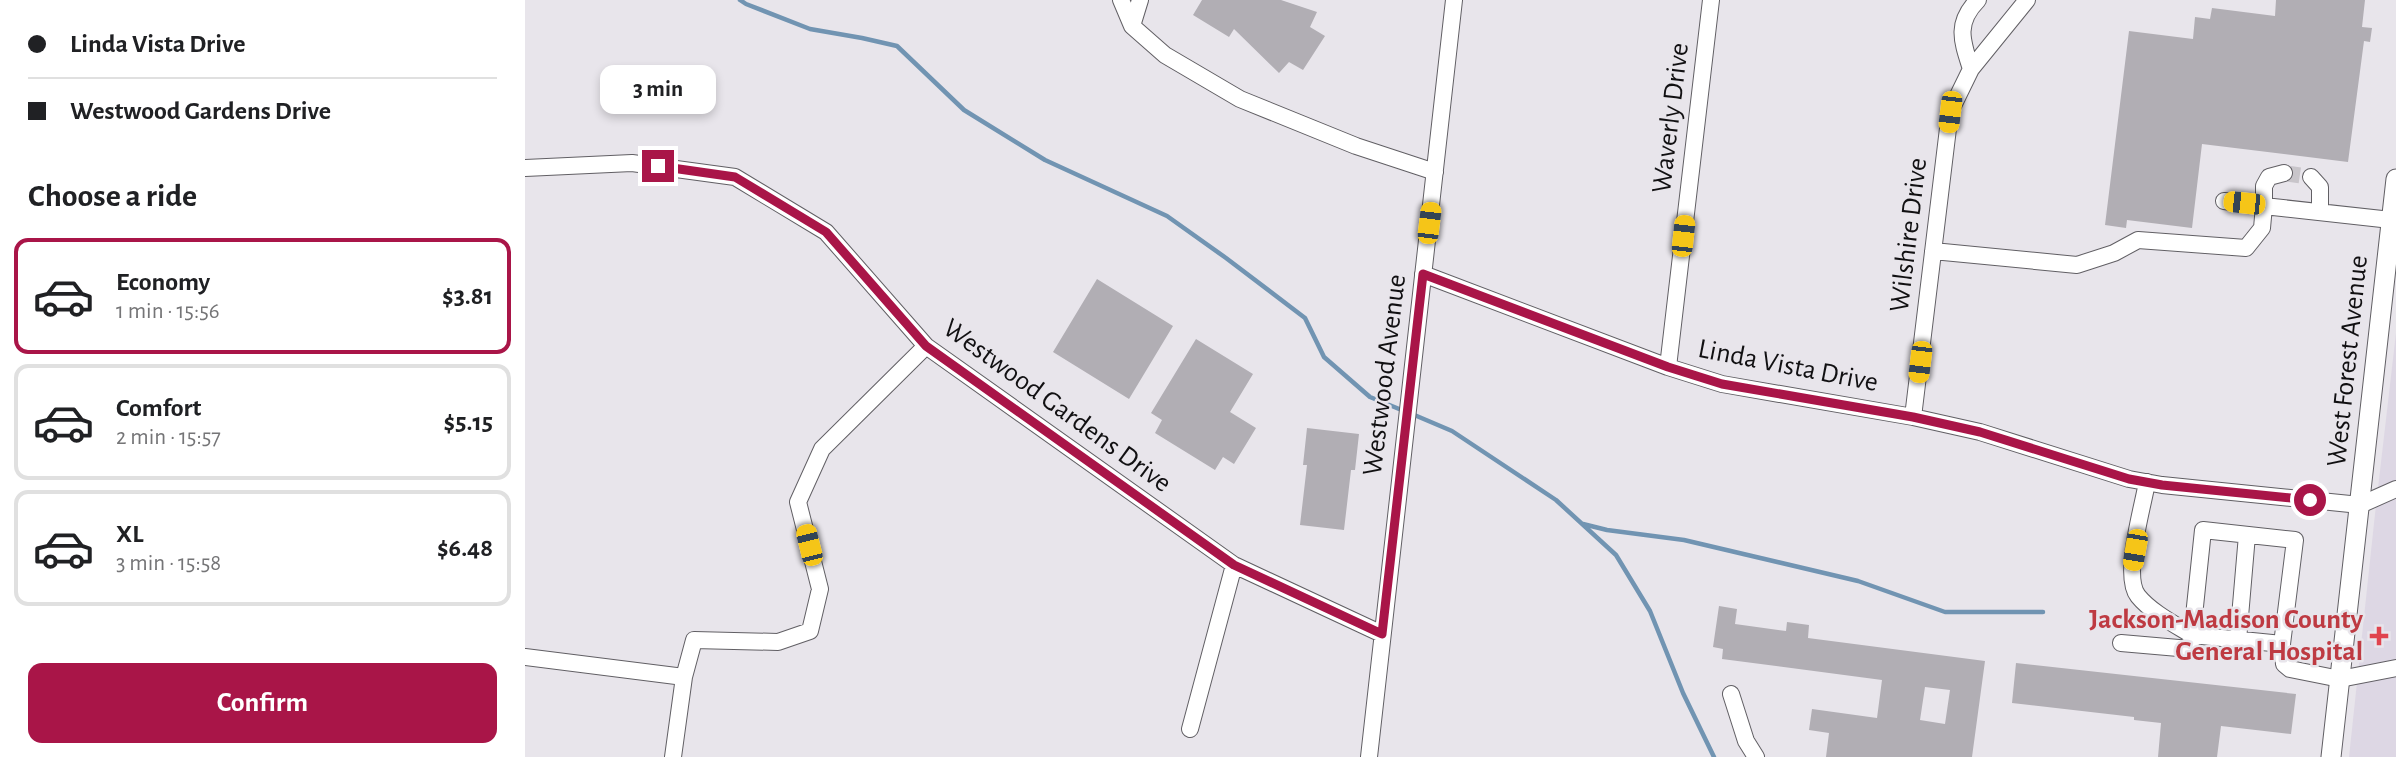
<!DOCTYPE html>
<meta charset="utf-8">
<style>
body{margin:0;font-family:"Alegreya Sans",sans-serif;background:#f2f2f2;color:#202124;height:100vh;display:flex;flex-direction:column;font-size:26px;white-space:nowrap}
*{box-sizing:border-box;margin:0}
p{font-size:23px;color:#757577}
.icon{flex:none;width:38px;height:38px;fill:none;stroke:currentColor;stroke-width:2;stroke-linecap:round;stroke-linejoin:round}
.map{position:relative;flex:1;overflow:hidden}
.sheet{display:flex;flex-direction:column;background:#fff;width:525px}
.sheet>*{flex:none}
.guide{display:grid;align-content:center;height:154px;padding:0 28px;background:#fff}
.end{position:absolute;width:32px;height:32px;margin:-16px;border:9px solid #a91548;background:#fff;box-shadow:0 0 0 4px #fff}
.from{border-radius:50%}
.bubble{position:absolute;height:49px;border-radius:14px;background:#fff;box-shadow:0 4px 10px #0003;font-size:23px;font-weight:700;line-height:49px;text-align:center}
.car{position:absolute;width:21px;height:42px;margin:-21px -10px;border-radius:9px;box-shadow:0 0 5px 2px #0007;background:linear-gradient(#f5c518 24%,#345 0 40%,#f5c518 0 76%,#345 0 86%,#f5c518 0)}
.guide b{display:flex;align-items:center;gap:24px;height:66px;font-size:26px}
.guide b+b{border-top:2px solid #e0e0e0}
.guide i{width:18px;height:18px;background:#202124}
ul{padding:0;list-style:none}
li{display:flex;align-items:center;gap:21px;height:116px;margin:0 14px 10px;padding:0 14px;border:4px solid #e0e0e0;border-radius:14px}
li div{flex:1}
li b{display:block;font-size:26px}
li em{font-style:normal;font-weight:700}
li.selected{border-color:#a91548}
li>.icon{width:63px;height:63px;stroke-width:1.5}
h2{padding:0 28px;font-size:32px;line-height:84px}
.action{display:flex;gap:14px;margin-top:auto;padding:14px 28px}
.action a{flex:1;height:80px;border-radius:14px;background:#a91548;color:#fff;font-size:28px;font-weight:700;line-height:80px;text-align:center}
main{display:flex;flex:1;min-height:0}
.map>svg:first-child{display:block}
.built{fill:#ddd7e4}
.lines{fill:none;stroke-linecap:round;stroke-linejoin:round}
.stream{stroke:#7194b2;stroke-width:4.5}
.building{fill:#b1aeb4;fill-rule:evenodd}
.minor-tunnel{stroke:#c8c5ca;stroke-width:16;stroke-dasharray:16 8;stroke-linecap:butt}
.minor-casing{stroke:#615f64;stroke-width:18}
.major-casing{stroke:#615f64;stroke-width:21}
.minor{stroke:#fff;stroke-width:16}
.major{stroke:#fff;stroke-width:19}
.route{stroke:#a91548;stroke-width:9}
.health-dot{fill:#e0444e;stroke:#e8e5eb;stroke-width:2.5}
.labels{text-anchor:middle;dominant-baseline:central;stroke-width:5;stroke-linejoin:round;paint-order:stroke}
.street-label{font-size:28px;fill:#111012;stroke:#e8e5eb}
.health-label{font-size:28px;font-weight:bold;fill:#be3a42;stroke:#e8e5eb;text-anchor:end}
</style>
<main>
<section class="sheet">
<div class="guide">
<b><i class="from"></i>Linda Vista Drive</b>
<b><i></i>Westwood Gardens Drive</b>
</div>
<h2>Choose a ride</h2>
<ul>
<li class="selected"><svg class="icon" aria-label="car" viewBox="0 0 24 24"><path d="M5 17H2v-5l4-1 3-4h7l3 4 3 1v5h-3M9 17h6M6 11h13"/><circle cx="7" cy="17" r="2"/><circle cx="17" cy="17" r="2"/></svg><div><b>Economy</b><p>1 min · 15:56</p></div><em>$3.81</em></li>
<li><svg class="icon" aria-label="car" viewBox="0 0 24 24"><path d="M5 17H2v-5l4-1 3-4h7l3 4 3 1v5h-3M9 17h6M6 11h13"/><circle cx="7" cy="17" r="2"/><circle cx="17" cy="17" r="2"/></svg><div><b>Comfort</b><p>2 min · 15:57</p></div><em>$5.15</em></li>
<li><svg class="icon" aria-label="car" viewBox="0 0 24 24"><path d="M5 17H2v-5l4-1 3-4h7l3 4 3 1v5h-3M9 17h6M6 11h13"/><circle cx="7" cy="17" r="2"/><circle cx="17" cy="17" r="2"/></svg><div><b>XL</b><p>3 min · 15:58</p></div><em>$6.48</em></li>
</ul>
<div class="action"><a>Confirm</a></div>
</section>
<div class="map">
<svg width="1871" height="757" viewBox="0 0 1871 757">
<rect width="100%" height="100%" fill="#e8e5eb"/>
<path class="built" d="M 1871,333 L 1871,757 L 1824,757 L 1850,514 Z"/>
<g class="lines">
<path class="stream" d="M 215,0 L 221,4 L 285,29 L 337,38 L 372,46 L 439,110 L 520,160 L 642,216 L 701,258 L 780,318 L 799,357 L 845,397 L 879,411
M 887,414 L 927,431 L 1031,500 L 1091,555 L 1125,611 L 1158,693 L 1189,757
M 1058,524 L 1082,530 L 1159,540 L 1333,581 L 1420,612 L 1518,612"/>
</g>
<path class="building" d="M 677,0 L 756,0 L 792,12 L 785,27 L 800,36 L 778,70 L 764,62 L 754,73 L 709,29 L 704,37 L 668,15 Z
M 1751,0 L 1840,0 L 1837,27 L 1847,28 L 1845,42 L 1839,41 L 1823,162 L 1677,144 L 1667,228 L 1602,220 L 1601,228 L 1580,225 L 1604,31 L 1668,39 L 1670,17 L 1685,19 L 1687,8 L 1750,16 Z
M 572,279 L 648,326 L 604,399 L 528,352 Z
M 671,339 L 728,374 L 705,412 L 731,428 L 709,464 L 698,457 L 690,470 L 630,433 L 637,420 L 626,413 Z
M 782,428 L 834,434 L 830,470 L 826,470 L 819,530 L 775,525 L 782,465 L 778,465 Z
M 1194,606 L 1212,609 L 1210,624 L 1261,631 L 1262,622 L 1284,625 L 1283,638 L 1460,661 L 1447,757 L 1301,757 L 1304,733 L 1284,730 L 1287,709 L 1352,718 L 1357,680 L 1197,659 L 1198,649 L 1188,647 ZM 1400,687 L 1425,690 L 1420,724 L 1395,720 Z
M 1491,663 L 1771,694 L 1766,734 L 1696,726 L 1692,757 L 1633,757 L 1636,723 L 1609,720 L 1609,717 L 1487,703 Z"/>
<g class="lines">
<path class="minor-tunnel" d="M 1759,173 L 1786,177"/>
<g class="minor-casing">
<path id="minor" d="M 596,0 L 607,26 L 640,55 L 715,99 L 831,146 L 910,172
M 607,26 L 615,0
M 1446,69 C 1437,41 1430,23 1453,0
M 0,168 L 107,163 L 210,177 L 301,232 L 401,346 L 709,565 L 857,634
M 1786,177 L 1795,187 L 1795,211
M 1699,201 L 1739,206 L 1739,186 L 1744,177 L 1759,173
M 1408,251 L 1552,265 L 1589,253 L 1613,240 L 1721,248 L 1737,228 L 1739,206 L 1866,220
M 898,274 L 1143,367 L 1197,384 L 1388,417 L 1455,432 L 1604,479 L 1637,485 L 1835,505 L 1871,489
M 1143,367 L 1186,0
M 1388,417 L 1425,112 L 1446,69 L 1502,0
M 1713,640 L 1722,535
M 1596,643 L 1665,649 L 1667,635 C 1649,624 1626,612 1613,596 C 1597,576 1618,507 1622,482
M 1757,644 L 1667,635 L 1678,530 L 1770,540 L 1757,644 L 1759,664 L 1765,669 L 1815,679 L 1871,668
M 0,657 L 159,677 L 169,640 L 253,642 L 285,631 L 295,589 L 273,502 L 297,449 L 401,346
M 1206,694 L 1221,741 L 1231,757
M 665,729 L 709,565
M 148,757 L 159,677
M 844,757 L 929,0"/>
</g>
<g class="major-casing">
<path id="major" d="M 1806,757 L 1871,179"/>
</g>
<use href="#minor" class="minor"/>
<use href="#major" class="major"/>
</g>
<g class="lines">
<path class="route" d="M 133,166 L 210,177 L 301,232 L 401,346 L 709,565 L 857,634 L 898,274 L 1143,367 L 1197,384 L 1388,417 L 1455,432 L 1604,479 L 1637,485 L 1785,500"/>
</g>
<path class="health-dot" d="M1850.5 625.5h7v7h7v7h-7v7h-7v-7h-7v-7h7z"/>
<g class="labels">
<g class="street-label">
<text transform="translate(1146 118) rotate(-83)">Waverly Drive</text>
<text transform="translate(1384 235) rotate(-83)">Wilshire Drive</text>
<text transform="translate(1823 361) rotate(-84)">West Forest Avenue</text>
<text transform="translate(1263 366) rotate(11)">Linda Vista Drive</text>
<text transform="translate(860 375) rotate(-83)">Westwood Avenue</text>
<text transform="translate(532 406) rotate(36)">Westwood Gardens Drive</text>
</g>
<g class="health-label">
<text x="1838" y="620">Jackson-Madison County<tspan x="1838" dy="32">General Hospital</tspan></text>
</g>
</g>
</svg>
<i class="end from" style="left:1785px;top:500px"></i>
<i class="end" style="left:133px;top:166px"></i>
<div class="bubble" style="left:75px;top:65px;width:116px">3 min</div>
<i class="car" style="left:1425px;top:112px;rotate:187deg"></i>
<i class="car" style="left:1719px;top:203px;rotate:276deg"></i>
<i class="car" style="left:904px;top:223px;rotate:7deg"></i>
<i class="car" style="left:1158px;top:236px;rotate:6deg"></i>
<i class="car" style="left:1395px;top:362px;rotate:187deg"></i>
<i class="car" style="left:284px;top:545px;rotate:346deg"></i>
<i class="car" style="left:1610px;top:550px;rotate:190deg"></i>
</div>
</main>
